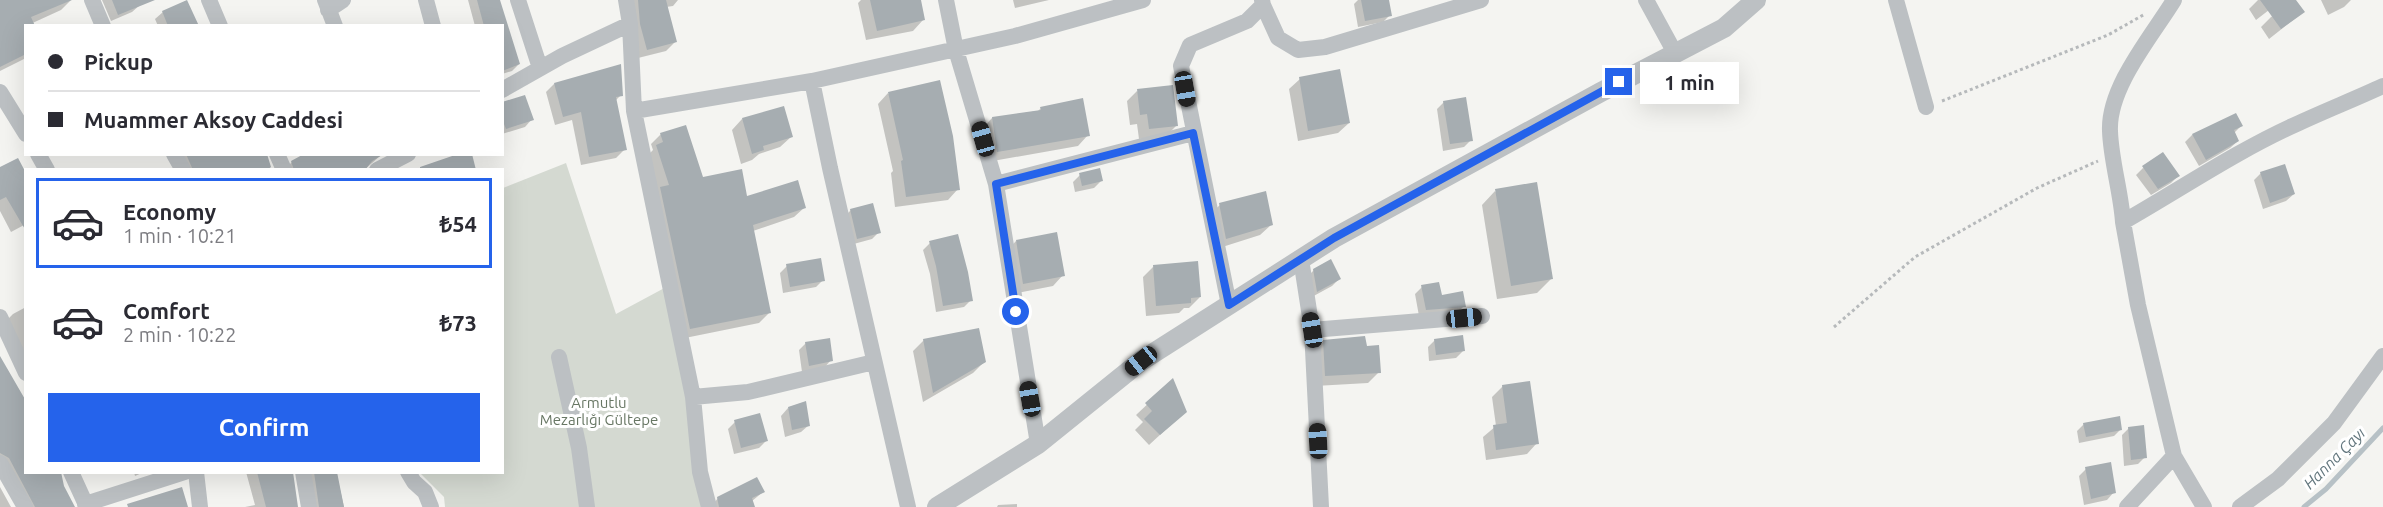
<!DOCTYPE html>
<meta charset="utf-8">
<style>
body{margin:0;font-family:Ubuntu,sans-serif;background:#f2f2f3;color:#2b2b33;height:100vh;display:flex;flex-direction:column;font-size:22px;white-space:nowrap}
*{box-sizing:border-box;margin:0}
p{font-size:20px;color:#7c7c81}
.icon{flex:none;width:33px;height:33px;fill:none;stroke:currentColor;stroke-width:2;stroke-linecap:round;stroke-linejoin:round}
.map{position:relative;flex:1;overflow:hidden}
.details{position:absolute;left:24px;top:168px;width:480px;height:306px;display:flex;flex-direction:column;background:#fff;border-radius:0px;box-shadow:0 6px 24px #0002}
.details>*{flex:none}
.top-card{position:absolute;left:24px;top:24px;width:480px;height:132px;border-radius:0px;box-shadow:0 6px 24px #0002;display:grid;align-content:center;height:132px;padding:0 24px;background:#fff}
.end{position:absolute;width:27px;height:27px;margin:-14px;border:8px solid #2563eb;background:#fff;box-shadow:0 0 0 3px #fff}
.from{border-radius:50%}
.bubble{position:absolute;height:42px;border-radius:0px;background:#fff;box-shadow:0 6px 24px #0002;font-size:20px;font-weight:600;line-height:42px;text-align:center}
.car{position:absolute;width:18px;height:36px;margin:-18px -9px;border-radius:8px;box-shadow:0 0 4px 2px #0007;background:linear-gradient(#222 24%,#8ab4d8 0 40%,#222 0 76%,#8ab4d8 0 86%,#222 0)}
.top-card b{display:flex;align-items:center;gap:21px;height:57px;font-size:22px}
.top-card b+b{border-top:2px solid #e1e1e2}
.top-card i{width:15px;height:15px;background:#2b2b33}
ul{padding:10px 0 0;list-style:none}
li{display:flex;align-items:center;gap:18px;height:90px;margin:0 12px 9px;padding:0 12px;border:3px solid transparent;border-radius:0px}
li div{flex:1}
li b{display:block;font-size:22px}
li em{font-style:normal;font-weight:600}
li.on{border-color:#2563eb}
li>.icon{width:54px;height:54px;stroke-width:1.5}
.action{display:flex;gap:12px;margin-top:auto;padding:12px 24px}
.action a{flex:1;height:69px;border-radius:0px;background:#2563eb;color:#fff;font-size:24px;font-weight:600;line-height:69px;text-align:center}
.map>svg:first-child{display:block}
.green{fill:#d4d9d1}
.shadow{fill:#0003}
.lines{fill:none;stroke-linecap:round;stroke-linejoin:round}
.stream{stroke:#b7c1c6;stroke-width:5}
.building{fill:#a6adb1}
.path{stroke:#b6b9bb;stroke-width:3;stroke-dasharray:3 3;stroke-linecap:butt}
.minor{stroke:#bcc0c3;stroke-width:16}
.tertiary{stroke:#bcc0c3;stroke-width:20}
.route{stroke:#2563eb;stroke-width:8}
.labels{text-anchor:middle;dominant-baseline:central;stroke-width:6;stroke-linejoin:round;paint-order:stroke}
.park-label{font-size:15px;fill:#687764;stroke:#fff}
.water-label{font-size:16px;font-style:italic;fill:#62767d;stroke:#fff}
</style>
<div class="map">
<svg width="2383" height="507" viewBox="0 0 2383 507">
<rect width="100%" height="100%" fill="#f4f4f1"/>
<path class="green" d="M 566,163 L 616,314 L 670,285 L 709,507 L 445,507 L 444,497 L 420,473 L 502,472 L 503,188 Z"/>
<path class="shadow" d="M 0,0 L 71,0 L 61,10 L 26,26 L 26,58 L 0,71 Z
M 102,0 L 137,0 L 140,5 L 132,12 L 111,21 Z
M 468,0 L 498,0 L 519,64 L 512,71 L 502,74 L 502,26 L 475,26 Z
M 626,0 L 678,0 L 673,6 L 666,7 L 675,42 L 666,51 L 638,58 Z
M 861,0 L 919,0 L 923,20 L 913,31 L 866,40 L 858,3 Z
M 1013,0 L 1049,0 L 1015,8 Z
M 1358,0 L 1388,0 L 1390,15 L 1383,22 L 1358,27 L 1354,4 Z
M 2258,0 L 2282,0 L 2256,20 L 2249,9 Z
M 2321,0 L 2351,0 L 2344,7 L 2328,15 Z
M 186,1 L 197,26 L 158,26 L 155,19 L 163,12 Z
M 2297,4 L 2303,12 L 2269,39 L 2261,27 L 2271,17 Z
M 1300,79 L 1349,123 L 1338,133 L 1298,141 L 1289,89 Z
M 554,84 L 621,95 L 615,101 L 625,149 L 616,158 L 581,165 L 572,120 L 555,125 L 546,92 Z
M 1137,91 L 1177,125 L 1166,136 L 1139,139 L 1137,124 L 1130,125 L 1127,101 Z
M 888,93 L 958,189 L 948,200 L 895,207 L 891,173 L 893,171 L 878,104 Z
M 1444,102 L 1471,140 L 1464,147 L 1443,151 L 1437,109 Z
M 502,104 L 532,119 L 525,127 L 502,134 Z
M 1041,108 L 1088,135 L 1078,146 L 987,162 L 982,129 L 992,118 L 1038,111 Z
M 742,119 L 791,137 L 780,147 L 759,154 L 752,160 L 741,164 L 732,130 Z
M 2241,126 L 2234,133 L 2238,141 L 2230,148 L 2199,166 L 2185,142 L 2192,135 Z
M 661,134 L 702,179 L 746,198 L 805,207 L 794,217 L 753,231 L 769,313 L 759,323 L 680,339 L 647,156 L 653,150 L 651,144 Z
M 171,154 L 266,154 L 271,170 L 182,170 Z
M 380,156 L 364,170 L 284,170 L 292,162 Z
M 0,168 L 26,224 L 11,232 L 0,211 Z
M 2143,168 L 2178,176 L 2171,183 L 2151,195 L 2136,175 Z
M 2261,173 L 2294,194 L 2286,201 L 2263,209 L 2254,180 Z
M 1080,175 L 1101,181 L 1094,188 L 1075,192 L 1073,182 Z
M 1495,191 L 1551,279 L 1537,293 L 1497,299 L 1482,205 Z
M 1220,205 L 1271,225 L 1260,235 L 1216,249 L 1209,215 Z
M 851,210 L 879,232 L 872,239 L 850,245 L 844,217 Z
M 1016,241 L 1063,275 L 1053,286 L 1012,294 L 1006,252 Z
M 930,243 L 971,300 L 964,307 L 936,312 L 930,274 L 923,250 Z
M 787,266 L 823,280 L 816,287 L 783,293 L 780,273 Z
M 1153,267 L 1200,297 L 1189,308 L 1184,308 L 1179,313 L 1146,316 L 1143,277 Z
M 1314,270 L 1339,279 L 1332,286 L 1310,298 L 1307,277 Z
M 1422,287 L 1441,297 L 1464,306 L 1457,313 L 1419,316 L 1415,294 Z
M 26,307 L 26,367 L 3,324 L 13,314 Z
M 924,340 L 984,362 L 973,373 L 923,402 L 913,351 Z
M 1435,340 L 1463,351 L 1456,358 L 1429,361 L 1428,347 Z
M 1324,341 L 1366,348 L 1379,372 L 1368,383 L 1315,386 L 1313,352 Z
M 806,343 L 831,360 L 824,368 L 802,372 L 799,350 Z
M 0,364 L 26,472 L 62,486 L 74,507 L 25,507 L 0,464 Z
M 1172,381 L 1174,422 L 1149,445 L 1135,430 L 1143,422 L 1136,415 Z
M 1503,386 L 1537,443 L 1527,454 L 1486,460 L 1483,437 L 1496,426 L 1492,397 Z
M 788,408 L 809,425 L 801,432 L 785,437 L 781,416 Z
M 735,422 L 766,441 L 759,448 L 734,454 L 728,429 Z
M 2084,424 L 2121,429 L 2114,436 L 2079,443 L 2077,431 Z
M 2129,428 L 2145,457 L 2138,464 L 2124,466 L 2122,435 Z
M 2086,469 L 2114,492 L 2107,500 L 2084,505 L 2079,476 Z
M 134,472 L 144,472 L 135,476 Z
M 246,472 L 292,472 L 297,507 L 245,507 L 255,505 Z
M 300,472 L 336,472 L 344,507 L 310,507 Z
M 0,487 L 11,507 L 0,507 Z
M 763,492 L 752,501 L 754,507 L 711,507 L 718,498 Z
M 1017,504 L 1017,507 L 997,507 L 998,505 Z"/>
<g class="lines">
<path class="stream" d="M 2304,507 L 2326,489 L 2383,428"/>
</g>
<path class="building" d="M 0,0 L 72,0 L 31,17 L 35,26 L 26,26 L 26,54 L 0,67 Z
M 112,0 L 155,0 L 118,15 Z
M 187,0 L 199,26 L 168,26 L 162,11 Z
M 477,0 L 500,0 L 520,64 L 502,71 L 502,26 L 484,26 Z
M 638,0 L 666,0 L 677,42 L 647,50 L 640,24 Z
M 870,0 L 921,0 L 925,20 L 877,31 Z
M 1361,0 L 1389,0 L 1392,16 L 1365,21 Z
M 2260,0 L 2296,0 L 2305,12 L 2281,29 Z
M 621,64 L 623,96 L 616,97 L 627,150 L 589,157 L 581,112 L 563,117 L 554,83 Z
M 1340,69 L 1350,123 L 1308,131 L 1299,77 Z
M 940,80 L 953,136 L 960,190 L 906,197 L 901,161 L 903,160 L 888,92 Z
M 1173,85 L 1178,126 L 1149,129 L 1147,114 L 1140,115 L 1137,89 Z
M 525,95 L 534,120 L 506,129 L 502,119 L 502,102 Z
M 1466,97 L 1473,141 L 1450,144 L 1443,101 Z
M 1083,98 L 1090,136 L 997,152 L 992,117 L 1041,110 L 1040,107 Z
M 784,106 L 793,137 L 763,146 L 764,150 L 752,154 L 742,118 Z
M 2236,113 L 2243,126 L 2234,130 L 2239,141 L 2206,160 L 2192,134 Z
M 686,125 L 703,177 L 742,169 L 747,196 L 798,180 L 806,208 L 753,225 L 771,313 L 690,329 L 660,187 L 669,185 L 656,145 L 663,142 L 660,133 Z
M 2163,152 L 2180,176 L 2158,189 L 2142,166 Z
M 186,154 L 267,154 L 271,167 L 266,170 L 193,170 Z
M 304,154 L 384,154 L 372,161 L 365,170 L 294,170 L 291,161 Z
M 458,154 L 472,154 L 476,170 L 420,170 L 420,167 Z
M 18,158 L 26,173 L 26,231 L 6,197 L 0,200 L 0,167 Z
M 2285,164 L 2295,194 L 2270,203 L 2260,172 Z
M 1100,168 L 1103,181 L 1082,186 L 1079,173 Z
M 1537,182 L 1553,279 L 1511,286 L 1495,189 Z
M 1266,191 L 1273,225 L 1226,239 L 1219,203 Z
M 873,203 L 881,233 L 857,239 L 850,209 Z
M 1057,232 L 1065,276 L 1023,284 L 1016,240 Z
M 958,234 L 968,272 L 973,301 L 943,306 L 936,266 L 929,241 Z
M 821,258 L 825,281 L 790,287 L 786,264 Z
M 1331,259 L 1341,279 L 1317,292 L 1313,269 Z
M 1198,261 L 1201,297 L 1191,298 L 1191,303 L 1156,306 L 1153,265 Z
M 1439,282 L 1442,295 L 1463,291 L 1466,307 L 1426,310 L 1421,285 Z
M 979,328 L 986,362 L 933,393 L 923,339 Z
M 1463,335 L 1465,351 L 1436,355 L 1434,339 Z
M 1365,336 L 1367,346 L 1379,345 L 1381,373 L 1325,376 L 1323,340 Z
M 830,338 L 833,361 L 809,366 L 805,342 Z
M 0,356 L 26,401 L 26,472 L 61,472 L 64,486 L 75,507 L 35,507 L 9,458 L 0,453 Z
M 1173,378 L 1187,412 L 1160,435 L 1144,419 L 1152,411 L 1145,403 Z
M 1530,381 L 1539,444 L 1496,450 L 1493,425 L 1507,423 L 1502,385 Z
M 806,401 L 810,426 L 792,430 L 788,407 Z
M 760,413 L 768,441 L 741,448 L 734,420 Z
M 2120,416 L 2122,430 L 2086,437 L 2083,423 Z
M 2144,425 L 2147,458 L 2131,460 L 2128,427 Z
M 2111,462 L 2116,493 L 2091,499 L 2085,467 Z
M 257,472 L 293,472 L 298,507 L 266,507 Z
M 314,472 L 337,472 L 344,507 L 319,507 Z
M 757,477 L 765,492 L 752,498 L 755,507 L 719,507 L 717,497 Z
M 182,487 L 188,507 L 128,507 L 127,504 Z"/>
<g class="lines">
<path class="path" d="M 1942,101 L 2108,35 L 2145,14
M 1834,327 L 1915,257 L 2037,188 L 2098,161"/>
<path class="minor" d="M 92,0 L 103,26
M 209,0 L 220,26
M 325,0 L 335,26
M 426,0 L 433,26
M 518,0 L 540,68
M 626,0 L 630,24 L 634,111 L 693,397 L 700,472 L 709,507
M 946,0 L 956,50 L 996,184 L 1038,444
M 1646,0 L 1675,53
M 1896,0 L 1926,107
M 2174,0 C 2152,36 2108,87 2110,131 C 2111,161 2121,192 2123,222 L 2138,305 L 2174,456 L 2204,507
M 1263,5 L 1278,38 L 1298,50 L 1325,47 L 1481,0
M 328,10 L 343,0
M 812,81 L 830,168 L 908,507
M 502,90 L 562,56 L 630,24
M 0,92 L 26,134
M 634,111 L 812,81 L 1015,36 L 1143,0
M 38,154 L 47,170
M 174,154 L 183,170
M 277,154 L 284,170
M 377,170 L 408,154
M 996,184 L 1193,133
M 2123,222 C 2181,189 2238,150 2299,123 C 2327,110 2355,99 2383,86
M 1301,259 L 1312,330 L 1321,507
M 1229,305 L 1181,66 L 1190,45 L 1247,21 L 1263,5 L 1262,0
M 0,317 L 26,373
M 1312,330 L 1482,316
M 559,357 L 579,448 L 587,507
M 693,397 L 748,392 L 874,362
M 0,463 L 25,507
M 71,472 L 87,507
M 196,472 L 200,507
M 303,472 L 309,507
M 408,472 L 414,482 L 425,492 L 431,507
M 85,504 L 185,472
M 2127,507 L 2174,456
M 2240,507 L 2278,479 L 2334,423 L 2383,356"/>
<path class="tertiary" d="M 937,507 L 1038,444 L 1141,361 L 1334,238 L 1601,92 L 1724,28 L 1756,0"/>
</g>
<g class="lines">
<path class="route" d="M 1016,312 L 996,184 L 1193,133 L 1229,305 L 1334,238 L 1619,82"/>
</g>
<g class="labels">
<g class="park-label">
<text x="599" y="402">Armutlu<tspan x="599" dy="17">Mezarlığı Gültepe</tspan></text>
</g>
<g class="water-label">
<text transform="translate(2334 458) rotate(-45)">Hanna Çayı</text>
</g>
</g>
</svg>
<i class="end from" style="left:1016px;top:312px"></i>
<i class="end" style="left:1619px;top:82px"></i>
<div class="bubble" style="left:1640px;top:62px;width:99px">1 min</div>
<i class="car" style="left:1185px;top:89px;rotate:170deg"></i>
<i class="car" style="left:983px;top:139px;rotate:344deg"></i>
<i class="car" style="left:1464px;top:318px;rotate:84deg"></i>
<i class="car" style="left:1312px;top:330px;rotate:351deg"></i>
<i class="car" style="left:1141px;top:361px;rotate:231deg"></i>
<i class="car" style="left:1030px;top:399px;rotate:350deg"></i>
<i class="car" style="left:1318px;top:441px;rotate:357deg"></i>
<div class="top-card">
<b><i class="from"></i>Pickup</b>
<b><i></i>Muammer Aksoy Caddesi</b>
</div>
<section class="details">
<ul>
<li class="on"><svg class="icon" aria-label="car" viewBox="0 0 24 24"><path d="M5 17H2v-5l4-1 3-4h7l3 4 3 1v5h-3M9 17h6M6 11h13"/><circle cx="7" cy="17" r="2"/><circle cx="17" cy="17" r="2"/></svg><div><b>Economy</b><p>1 min · 10:21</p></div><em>₺54</em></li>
<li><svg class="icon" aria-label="car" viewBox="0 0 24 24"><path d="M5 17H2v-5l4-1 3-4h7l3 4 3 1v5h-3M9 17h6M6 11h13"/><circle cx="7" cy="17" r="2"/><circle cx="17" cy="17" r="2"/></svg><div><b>Comfort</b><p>2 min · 10:22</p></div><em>₺73</em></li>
</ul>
<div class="action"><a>Confirm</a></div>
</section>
</div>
